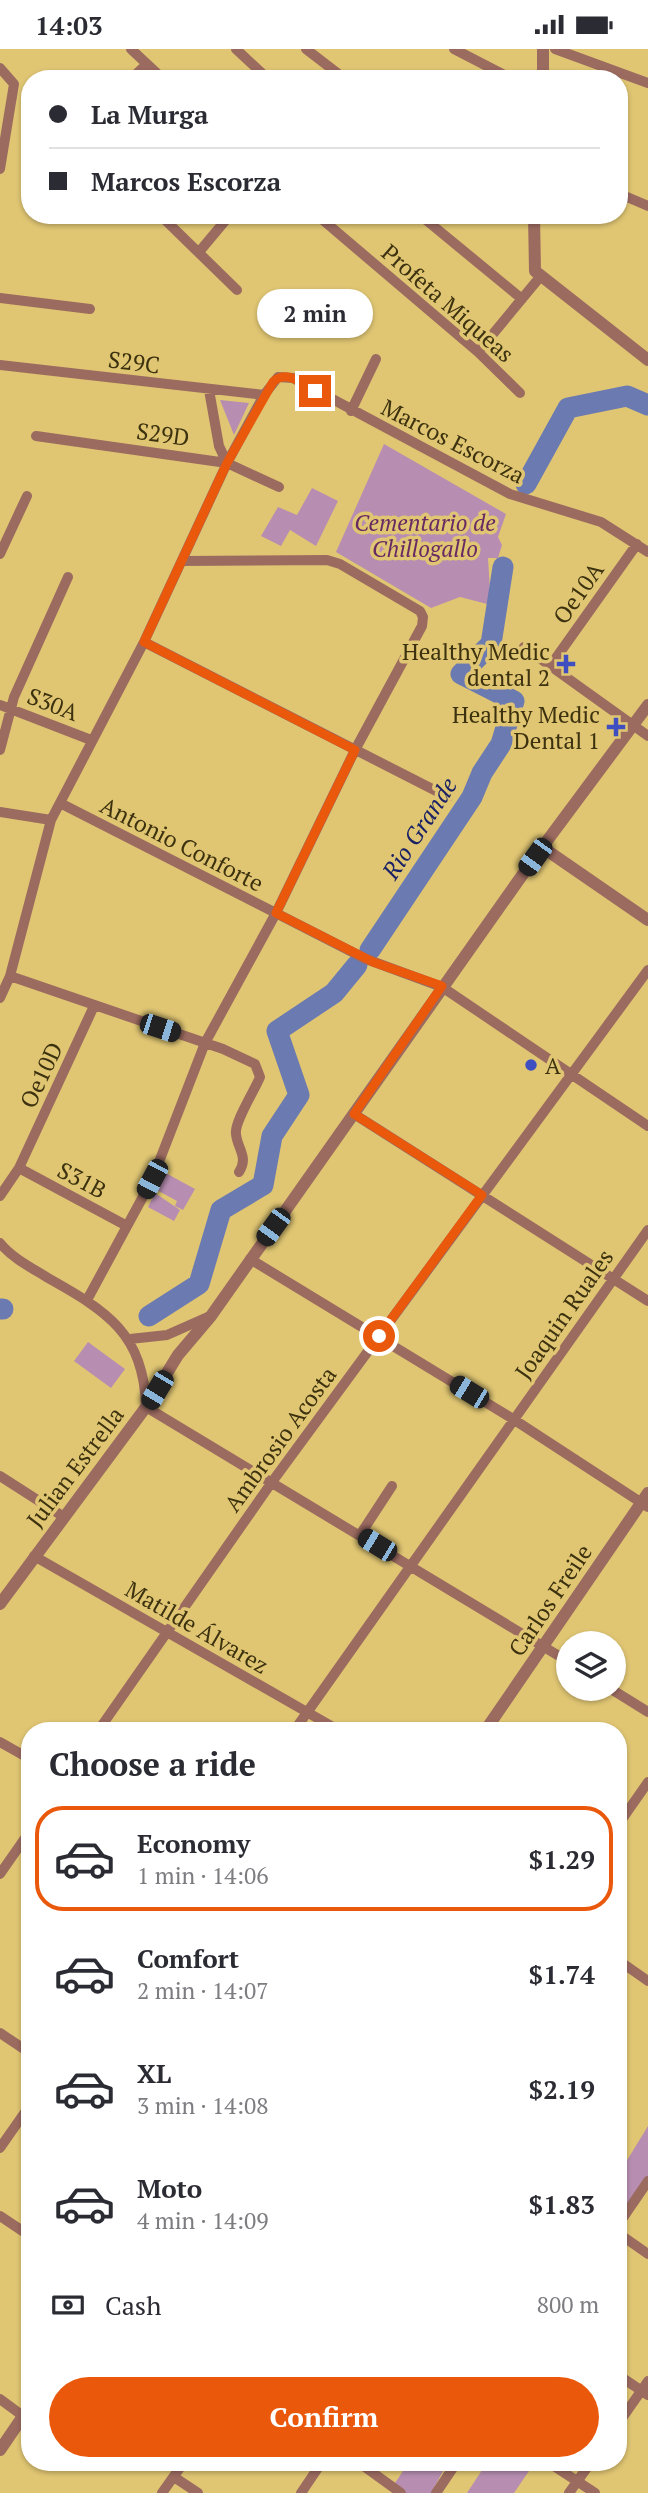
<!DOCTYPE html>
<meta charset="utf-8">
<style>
body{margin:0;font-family:"PT Serif",serif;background:#f2f2f3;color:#2b2b33;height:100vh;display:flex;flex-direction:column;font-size:26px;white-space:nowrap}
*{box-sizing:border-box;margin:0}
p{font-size:23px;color:#7c7c81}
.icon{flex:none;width:38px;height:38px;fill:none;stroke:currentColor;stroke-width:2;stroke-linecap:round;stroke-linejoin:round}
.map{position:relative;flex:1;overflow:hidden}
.side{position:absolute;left:21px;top:1673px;width:606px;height:749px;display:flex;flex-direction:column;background:#fff;border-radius:28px;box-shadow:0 2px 5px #0004}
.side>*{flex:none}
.hud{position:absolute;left:21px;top:21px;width:607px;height:154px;border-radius:28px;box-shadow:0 2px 5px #0004;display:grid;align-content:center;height:154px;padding:0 28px;background:#fff}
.fabs{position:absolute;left:556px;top:1582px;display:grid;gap:14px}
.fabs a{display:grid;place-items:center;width:70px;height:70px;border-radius:50%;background:#fff;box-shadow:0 2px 5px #0004;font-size:35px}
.end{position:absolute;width:32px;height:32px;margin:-16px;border:9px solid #ea580c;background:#fff;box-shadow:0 0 0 4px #fff}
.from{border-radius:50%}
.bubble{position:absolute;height:49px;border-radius:24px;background:#fff;box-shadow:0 2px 5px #0004;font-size:23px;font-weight:800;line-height:49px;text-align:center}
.car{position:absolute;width:21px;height:42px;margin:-21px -10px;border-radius:9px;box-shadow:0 0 5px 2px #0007;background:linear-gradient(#222 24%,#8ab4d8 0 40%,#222 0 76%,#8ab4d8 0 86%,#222 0)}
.hud b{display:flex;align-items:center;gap:24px;height:66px;font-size:26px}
.hud b+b{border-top:2px solid #e1e1e2}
.hud i{width:18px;height:18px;background:#2b2b33}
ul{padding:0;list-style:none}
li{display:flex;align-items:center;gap:21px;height:105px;margin:0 14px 10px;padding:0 14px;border:4px solid transparent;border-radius:28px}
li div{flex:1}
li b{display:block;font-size:26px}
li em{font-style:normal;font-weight:800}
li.on{border-color:#ea580c}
li>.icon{width:63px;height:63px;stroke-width:1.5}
h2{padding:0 28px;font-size:32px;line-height:84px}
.pay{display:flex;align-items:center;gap:18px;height:77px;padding:0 28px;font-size:26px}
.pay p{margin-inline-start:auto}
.button{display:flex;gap:14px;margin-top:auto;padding:14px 28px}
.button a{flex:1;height:80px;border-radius:42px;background:#ea580c;color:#fff;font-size:28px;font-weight:800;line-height:80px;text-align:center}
.status{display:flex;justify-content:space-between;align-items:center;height:49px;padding:0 35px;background:#fff;direction:ltr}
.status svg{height:19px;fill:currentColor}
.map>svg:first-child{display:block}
.green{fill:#b78eb1}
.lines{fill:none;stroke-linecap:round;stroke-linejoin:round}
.river{stroke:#6b7ab1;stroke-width:21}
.minor{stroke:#9c6b60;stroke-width:10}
.tertiary{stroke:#9c6b60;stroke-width:12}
.route{stroke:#ea580c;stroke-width:9}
.poi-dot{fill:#3f4fc2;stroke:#e0c673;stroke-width:2.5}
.labels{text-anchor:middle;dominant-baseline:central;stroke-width:7;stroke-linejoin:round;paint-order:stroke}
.street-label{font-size:23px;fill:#3d320f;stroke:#e0c673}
.park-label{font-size:23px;font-style:italic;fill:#682a62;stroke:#e0c673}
.poi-label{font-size:23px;fill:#3d320f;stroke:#e0c673;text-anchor:end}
.water-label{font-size:24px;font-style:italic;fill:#1a2265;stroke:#e0c673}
</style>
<div class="status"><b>14:03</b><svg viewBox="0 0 49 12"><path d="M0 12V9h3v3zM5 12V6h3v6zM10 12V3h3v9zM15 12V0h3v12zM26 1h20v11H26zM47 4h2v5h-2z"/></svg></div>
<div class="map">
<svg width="648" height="2444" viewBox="0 0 648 2444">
<rect width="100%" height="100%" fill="#e0c673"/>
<path class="green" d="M 220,351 L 249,354 L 234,386 Z
M 384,395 L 506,465 L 498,488 L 502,496 L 498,509 L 488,509 L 491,556 L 460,548 L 431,559 L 336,503 Z
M 312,439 L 338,452 L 316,497 L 290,481 L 281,497 L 261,487 L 278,458 L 297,466 Z
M 162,1122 L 195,1140 L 183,1161 L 175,1157 L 177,1152 L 153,1139 Z
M 155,1144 L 180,1161 L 174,1172 L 148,1158 Z
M 88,1293 L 125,1320 L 111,1339 L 74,1312 Z
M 648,2077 L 648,2139 L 618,2175 L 618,2126 Z
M 409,2413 L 419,2416 L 421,2413 L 448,2413 L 431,2444 L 404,2444 L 393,2437 Z
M 484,2413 L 535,2413 L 514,2444 L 467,2444 L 484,2418 Z"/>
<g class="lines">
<path class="river" d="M 526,435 L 568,359 L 627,347 L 648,356
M 370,901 L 472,748 L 482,724 L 501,695 L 514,652 L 461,625 L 491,595 L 503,518
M 0,1260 L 3,1260
M 149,1267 L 199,1235 L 221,1161 L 263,1136 L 272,1087 L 299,1046 L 277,982 L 334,944 L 357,916"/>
<path class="minor" d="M 131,0 L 163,30
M 236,0 L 268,30
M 306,0 L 345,30
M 454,0 L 512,30
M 555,0 L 648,34
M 0,19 L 14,35 L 0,120
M 131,30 L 147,15
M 620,145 L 648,157
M 160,166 L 237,241
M 317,166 L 478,303 L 520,344
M 420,166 L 522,250
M 199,203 L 230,166
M 0,249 L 90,260
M 478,303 L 540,228
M 0,316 L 264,346
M 209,341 L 219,397 L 227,414
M 351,362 L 376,310
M 36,387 L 227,414 L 279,438
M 0,505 L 27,447
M 144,593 L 448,748
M 524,598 L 648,687
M 551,616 L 637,495
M 0,656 L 91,691
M 0,701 L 14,648 L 68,528
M 60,754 L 366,910 L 442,938 L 648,1077
M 0,763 L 51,771
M 10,927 L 223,1000 L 255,1015 L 260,1028 C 255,1041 234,1073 236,1085 C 237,1099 249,1108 239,1123
M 0,949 L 10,927 L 51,771 L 144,593 L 227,414 L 264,346 L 278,328 L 293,329 L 510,445 L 601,473 L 648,503
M 354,1065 L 648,1252
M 19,1119 L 127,1177
M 0,1147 L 19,1119 L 94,957
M 0,1194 C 12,1209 32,1219 48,1229 C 107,1262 144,1285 146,1358 L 569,1613
M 250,1210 L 513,1370 L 648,1458
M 87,1251 L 152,1131 L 205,994 L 276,864 L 355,701 L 422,577 L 423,568 L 420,562 L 340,515 L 327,511 L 182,512
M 130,1290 L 167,1286 L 210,1267
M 0,1427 L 64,1468
M 360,1486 L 392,1437
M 34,1507 L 340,1682
M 611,1640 L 648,1663
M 98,1682 L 272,1433 L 648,921
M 294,1682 L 648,1181
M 0,1693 L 30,1710
M 618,1776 L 648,1733
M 0,1825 L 30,1782
M 618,1911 L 648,1932
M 0,1984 L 30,2004
M 0,2099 L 30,2056
M 0,2167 L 30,2187
M 618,2176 L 648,2132
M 618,2184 L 648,2205
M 618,2326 L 648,2346
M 0,2350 L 23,2367
M 618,2375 L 648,2332
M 358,2413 L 401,2444
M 548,2413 L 595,2444
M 174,2428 L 198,2444
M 162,2444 L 184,2413
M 301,2444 L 322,2413
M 436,2444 L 457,2413
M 569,2444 L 591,2413"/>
<path class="tertiary" d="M 543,30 L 543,0
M 534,166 L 535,222 L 648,311
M 542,798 L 648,871
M 0,1555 L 146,1358 L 178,1306 L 211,1267 L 535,808 L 648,656
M 485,1682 L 648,1444
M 0,2401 L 30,2357"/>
</g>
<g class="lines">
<path class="route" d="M 315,342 C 301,334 286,320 273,333 L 227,414 L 144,593 L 355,701 L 276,864 L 373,913 L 442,937 L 354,1065 L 482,1146 L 379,1287"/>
</g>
<g class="poi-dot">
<path d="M562.5 604.5h7v7h7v7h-7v7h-7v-7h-7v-7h7z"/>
<path d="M612.5 667.5h7v7h7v7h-7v7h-7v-7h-7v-7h7z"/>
<circle cx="531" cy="1016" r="7"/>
</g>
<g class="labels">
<g class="street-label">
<text transform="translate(448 254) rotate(41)">Profeta Miqueas</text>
<text transform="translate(134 313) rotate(7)">S29C</text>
<text transform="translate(163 385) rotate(8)">S29D</text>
<text transform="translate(453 392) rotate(27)">Marcos Escorza</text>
<text transform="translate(578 544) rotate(-55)">Oe10A</text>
<text transform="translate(53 655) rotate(21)">S30A</text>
<text transform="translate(182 795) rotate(27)">Antonio Conforte</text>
<text transform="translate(41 1026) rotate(-65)">Oe10D</text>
<text transform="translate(82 1131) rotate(28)">S31B</text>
<text transform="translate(564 1265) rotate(-55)">Joaquin Ruales</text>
<text transform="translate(280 1390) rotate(-54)">Ambrosio Acosta</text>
<text transform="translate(75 1418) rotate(-53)">Julian Estrella</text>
<text transform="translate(550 1551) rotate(-56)">Carlos Freile</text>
<text transform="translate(197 1578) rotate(30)">Matilde Álvarez</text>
</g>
<g class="park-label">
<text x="425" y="473">Cementario de<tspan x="425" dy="26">Chillogallo</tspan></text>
</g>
<g class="poi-label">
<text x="550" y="602">Healthy Medic<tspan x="550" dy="26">dental 2</tspan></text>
<text x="600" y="665">Healthy Medic<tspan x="600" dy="26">Dental 1</tspan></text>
<text x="545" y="1016" text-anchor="start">A</text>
</g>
<g class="water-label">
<text transform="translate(419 779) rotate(-57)">Rio Grande</text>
</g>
</g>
</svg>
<div class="fabs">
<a><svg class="icon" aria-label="layers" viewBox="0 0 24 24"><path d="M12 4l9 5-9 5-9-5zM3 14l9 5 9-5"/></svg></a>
</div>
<i class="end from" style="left:379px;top:1287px"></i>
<i class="end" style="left:315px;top:342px"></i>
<div class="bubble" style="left:257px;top:240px;width:116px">2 min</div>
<i class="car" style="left:535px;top:808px;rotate:216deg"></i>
<i class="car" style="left:160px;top:979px;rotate:108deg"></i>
<i class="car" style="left:152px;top:1130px;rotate:208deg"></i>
<i class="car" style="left:273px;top:1178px;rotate:216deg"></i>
<i class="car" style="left:157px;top:1341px;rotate:211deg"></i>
<i class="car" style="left:469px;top:1343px;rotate:301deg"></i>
<i class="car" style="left:377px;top:1496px;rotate:301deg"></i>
<div class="hud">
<b><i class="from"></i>La Murga</b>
<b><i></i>Marcos Escorza</b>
</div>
<section class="side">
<h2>Choose a ride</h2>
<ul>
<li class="on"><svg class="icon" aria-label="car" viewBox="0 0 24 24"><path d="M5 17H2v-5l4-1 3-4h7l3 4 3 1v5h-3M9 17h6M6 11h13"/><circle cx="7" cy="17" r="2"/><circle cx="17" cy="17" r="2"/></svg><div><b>Economy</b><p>1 min · 14:06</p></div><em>$1.29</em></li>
<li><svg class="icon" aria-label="car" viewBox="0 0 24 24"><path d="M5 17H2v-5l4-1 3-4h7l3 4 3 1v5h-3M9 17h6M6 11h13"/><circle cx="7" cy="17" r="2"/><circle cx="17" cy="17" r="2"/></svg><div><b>Comfort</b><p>2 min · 14:07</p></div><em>$1.74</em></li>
<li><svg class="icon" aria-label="car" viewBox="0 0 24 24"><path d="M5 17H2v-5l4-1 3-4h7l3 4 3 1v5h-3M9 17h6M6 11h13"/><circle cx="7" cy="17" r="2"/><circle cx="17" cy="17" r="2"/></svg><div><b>XL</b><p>3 min · 14:08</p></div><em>$2.19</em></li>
<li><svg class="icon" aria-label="car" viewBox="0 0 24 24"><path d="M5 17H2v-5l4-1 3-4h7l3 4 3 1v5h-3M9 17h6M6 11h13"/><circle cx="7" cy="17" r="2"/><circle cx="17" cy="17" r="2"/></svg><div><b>Moto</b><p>4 min · 14:09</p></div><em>$1.83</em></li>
</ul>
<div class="pay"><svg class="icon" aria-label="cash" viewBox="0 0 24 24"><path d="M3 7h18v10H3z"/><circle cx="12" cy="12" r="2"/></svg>Cash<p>800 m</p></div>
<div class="button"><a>Confirm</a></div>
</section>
</div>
